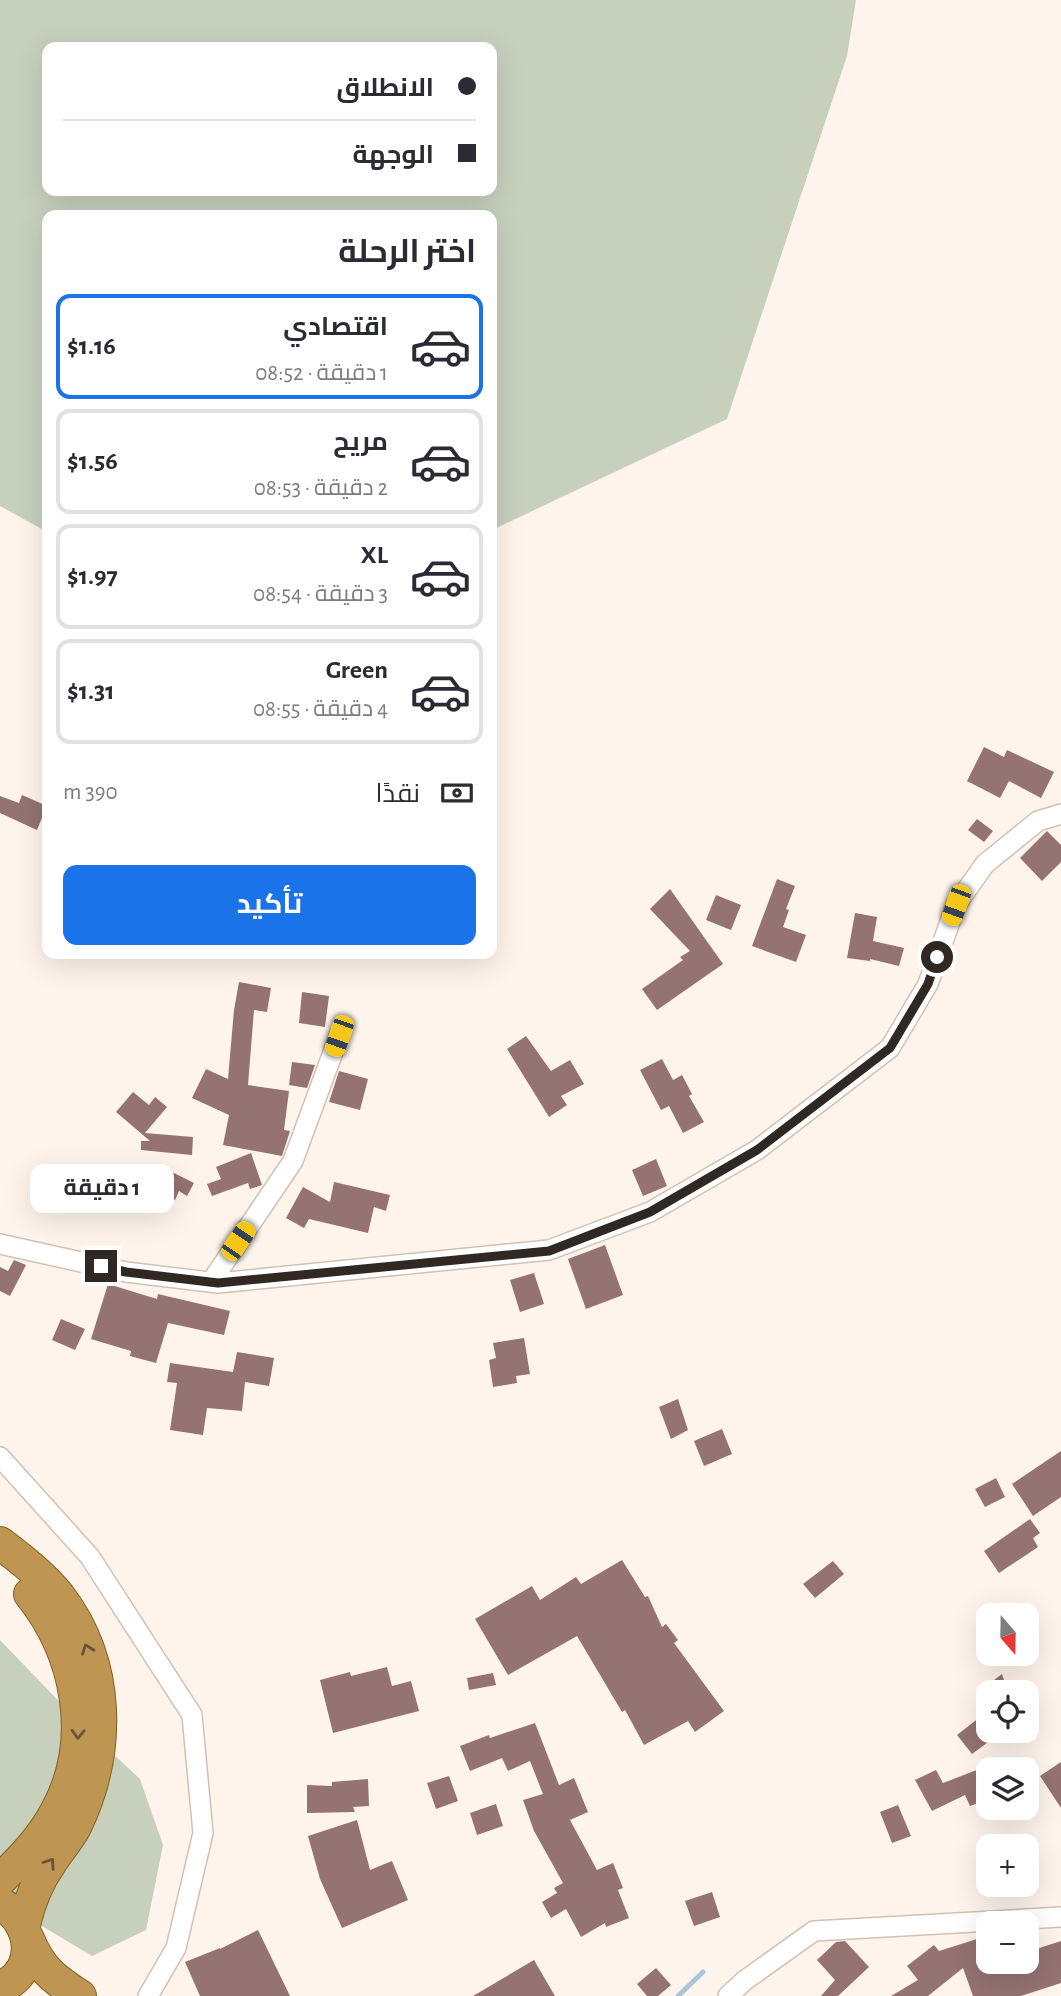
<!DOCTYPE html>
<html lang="ar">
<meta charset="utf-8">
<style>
body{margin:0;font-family:"Alegreya Sans",Cairo,sans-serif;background:#f2f2f3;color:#2b2b33;direction:rtl;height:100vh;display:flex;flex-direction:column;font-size:26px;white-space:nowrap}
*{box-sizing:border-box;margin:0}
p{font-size:23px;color:#7c7c81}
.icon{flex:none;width:38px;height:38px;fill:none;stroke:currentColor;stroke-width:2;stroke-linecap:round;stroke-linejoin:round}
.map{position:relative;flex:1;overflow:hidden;direction:ltr}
.sheet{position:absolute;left:42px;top:210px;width:455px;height:749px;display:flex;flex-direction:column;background:#fff;border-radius:14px;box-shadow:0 7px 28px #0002;direction:rtl}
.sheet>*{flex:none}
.banner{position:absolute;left:42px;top:42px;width:455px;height:154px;border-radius:14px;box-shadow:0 7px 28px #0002;direction:rtl;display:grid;align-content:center;height:154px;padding:0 21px;background:#fff}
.needle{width:46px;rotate:160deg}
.tools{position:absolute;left:976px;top:1603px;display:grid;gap:14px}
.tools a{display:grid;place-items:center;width:63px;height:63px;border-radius:14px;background:#fff;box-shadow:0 7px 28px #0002;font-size:35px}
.end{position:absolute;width:32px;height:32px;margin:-16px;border:9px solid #2f2823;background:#fff;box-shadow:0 0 0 4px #fff}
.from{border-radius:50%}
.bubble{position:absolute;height:49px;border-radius:14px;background:#fff;box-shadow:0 7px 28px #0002;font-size:23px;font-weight:700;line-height:49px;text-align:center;direction:rtl}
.car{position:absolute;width:21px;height:42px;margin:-21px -10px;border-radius:9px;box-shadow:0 0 5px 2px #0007;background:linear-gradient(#f5c518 24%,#345 0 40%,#f5c518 0 76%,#345 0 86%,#f5c518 0)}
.banner b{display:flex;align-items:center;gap:24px;height:66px;font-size:26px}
.banner b+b{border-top:2px solid #e1e1e2}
.banner i{width:18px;height:18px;background:#2b2b33}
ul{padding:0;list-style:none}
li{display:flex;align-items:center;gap:21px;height:105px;margin:0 14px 10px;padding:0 7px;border:4px solid #e1e1e2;border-radius:14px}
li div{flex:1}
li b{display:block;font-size:26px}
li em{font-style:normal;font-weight:700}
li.selected{border-color:#1a73e8}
li>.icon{width:63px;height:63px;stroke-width:1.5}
h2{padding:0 21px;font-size:32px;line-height:84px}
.pay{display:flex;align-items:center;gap:18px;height:77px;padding:0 21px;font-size:26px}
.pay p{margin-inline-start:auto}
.action{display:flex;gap:14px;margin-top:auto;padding:14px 21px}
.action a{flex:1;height:80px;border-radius:14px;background:#1a73e8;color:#fff;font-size:28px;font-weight:700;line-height:80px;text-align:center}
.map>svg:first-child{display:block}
.green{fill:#c7d0bd;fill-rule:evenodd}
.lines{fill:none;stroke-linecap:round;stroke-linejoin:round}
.stream{stroke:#aac6da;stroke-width:5}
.building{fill:#947372}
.minor-casing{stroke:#d2c1b3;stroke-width:22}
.trunk-casing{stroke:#815f25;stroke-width:34}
.minor{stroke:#fff;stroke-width:19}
.trunk{stroke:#be9652;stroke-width:32}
.oneway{stroke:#685436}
.route{stroke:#2f2823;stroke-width:9}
</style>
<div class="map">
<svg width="1061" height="1996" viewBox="0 0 1061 1996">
<rect width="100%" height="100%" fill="#fef4eb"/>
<path class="green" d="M 0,0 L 856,0 L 847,56 L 727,419 L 492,530 L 492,215 L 47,215 L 47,532 L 0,506 ZM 47,47 L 492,47 L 492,191 L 47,191 Z
M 0,1640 L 78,1721 L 140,1779 L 163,1845 L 146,1930 L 92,1956 L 0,1901 Z"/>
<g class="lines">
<path class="stream" d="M 678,1996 L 703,1972"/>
</g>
<path class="building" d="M 984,747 L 1004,757 L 1007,750 L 1054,772 L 1041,798 L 1009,781 L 1000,798 L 967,781 Z
M 22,795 L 47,806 L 37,830 L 0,813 L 0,796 L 19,803 Z
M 977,819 L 993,831 L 984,842 L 968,830 Z
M 1047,831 L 1061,845 L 1061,862 L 1042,881 L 1020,858 Z
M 777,879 L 795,886 L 786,909 L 789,910 L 783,927 L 806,935 L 796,962 L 752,946 Z
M 670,889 L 723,964 L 657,1010 L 642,989 L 683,960 L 680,957 L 690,951 L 650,909 Z
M 716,895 L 741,905 L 731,930 L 706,920 Z
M 855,913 L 877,917 L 873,941 L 904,948 L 899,966 L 870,959 L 870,961 L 847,958 Z
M 239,982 L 271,988 L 267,1012 L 254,1010 L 248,1085 L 289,1091 L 284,1130 L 290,1131 L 282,1156 L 223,1145 L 229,1115 L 192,1098 L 206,1069 L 228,1079 L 234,1010 Z
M 302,992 L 329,996 L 325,1027 L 299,1023 Z
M 526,1036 L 551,1071 L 570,1060 L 584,1084 L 561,1096 L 567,1105 L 549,1117 L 507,1049 Z
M 662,1059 L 673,1080 L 682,1075 L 692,1094 L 689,1096 L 704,1122 L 683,1133 L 669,1106 L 661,1110 L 640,1070 Z
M 292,1062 L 315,1065 L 307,1088 L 289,1085 Z
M 339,1071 L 368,1079 L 360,1110 L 329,1102 Z
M 133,1092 L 149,1105 L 155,1097 L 167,1107 L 145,1133 L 193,1137 L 192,1155 L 141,1150 L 141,1141 L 150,1141 L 116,1112 Z
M 251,1153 L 262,1185 L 250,1189 L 248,1183 L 212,1196 L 207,1184 L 221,1179 L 216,1167 Z
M 656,1159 L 667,1186 L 643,1196 L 632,1170 Z
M 156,1164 L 194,1183 L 187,1196 L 179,1191 L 175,1200 L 145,1185 Z
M 334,1182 L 390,1195 L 386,1211 L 374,1207 L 368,1233 L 309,1219 L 304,1228 L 286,1218 L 303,1187 L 330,1202 Z
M 605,1245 L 623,1295 L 586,1309 L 568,1259 Z
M 14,1260 L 26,1265 L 10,1296 L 0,1291 L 0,1267 L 8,1271 Z
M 534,1273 L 544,1304 L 520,1312 L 510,1280 Z
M 108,1284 L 157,1299 L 158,1294 L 230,1311 L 224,1335 L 168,1323 L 156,1363 L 130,1356 L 131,1351 L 91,1339 Z
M 61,1319 L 85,1329 L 75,1350 L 52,1340 Z
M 524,1338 L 530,1374 L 516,1376 L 517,1383 L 493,1387 L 489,1360 L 496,1358 L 493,1343 Z
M 237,1352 L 274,1358 L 269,1386 L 245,1382 L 242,1411 L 207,1408 L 203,1435 L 170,1430 L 177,1383 L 167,1382 L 170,1363 L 233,1372 Z
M 678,1399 L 688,1430 L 671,1439 L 659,1407 Z
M 722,1429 L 732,1454 L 704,1466 L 694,1441 Z
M 1061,1451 L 1061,1497 L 1033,1516 L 1012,1484 Z
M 996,1478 L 1005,1497 L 985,1507 L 975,1489 Z
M 1030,1519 L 1040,1533 L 1033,1538 L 1038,1547 L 999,1573 L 984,1551 Z
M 622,1560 L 645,1597 L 648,1596 L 662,1627 L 666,1624 L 678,1640 L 674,1643 L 724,1711 L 695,1732 L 688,1721 L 644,1745 L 625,1710 L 622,1712 L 577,1636 L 508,1675 L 475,1619 L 532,1586 L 540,1600 L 576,1577 L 581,1584 Z
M 833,1561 L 844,1574 L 815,1598 L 803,1584 Z
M 387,1667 L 392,1686 L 411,1681 L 419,1711 L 333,1733 L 320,1680 L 350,1672 L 351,1676 Z
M 493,1673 L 496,1685 L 469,1690 L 467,1678 Z
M 1002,1674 L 1008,1692 L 978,1692 Z
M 989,1710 L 989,1731 L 1003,1731 L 972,1754 L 957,1735 Z
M 535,1723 L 559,1785 L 574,1778 L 588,1812 L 570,1820 L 597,1870 L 613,1863 L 623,1888 L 618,1890 L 629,1918 L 606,1927 L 605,1923 L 581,1937 L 566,1909 L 551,1918 L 542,1902 L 557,1893 L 554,1888 L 563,1883 L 534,1831 L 523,1800 L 543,1794 L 530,1761 L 508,1771 L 502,1758 L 470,1771 L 460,1746 L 489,1735 L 490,1738 Z
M 1061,1762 L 1061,1808 L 1040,1776 Z
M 982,1768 L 989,1786 L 989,1799 L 970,1806 L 965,1795 L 932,1811 L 915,1780 L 936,1770 L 943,1783 Z
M 449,1776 L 458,1801 L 436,1809 L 427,1783 Z
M 368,1779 L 369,1806 L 353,1807 L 355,1812 L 307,1813 L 307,1785 L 332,1786 L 332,1782 Z
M 496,1804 L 503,1826 L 477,1835 L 470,1813 Z
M 898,1805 L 911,1836 L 892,1843 L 880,1812 Z
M 357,1820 L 370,1870 L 392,1861 L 408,1900 L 342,1928 L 320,1879 L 308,1836 Z
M 712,1892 L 720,1917 L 694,1926 L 685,1901 Z
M 258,1930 L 290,1996 L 200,1996 L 185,1962 L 220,1948 L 220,1949 Z
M 977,1939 L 984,1962 L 1027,1962 L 1027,1952 L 1061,1941 L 1061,1983 L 1021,1996 L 973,1996 L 963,1968 L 928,1996 L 891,1996 L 918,1980 L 907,1966 L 934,1945 L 939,1951 Z
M 845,1941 L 869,1967 L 838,1996 L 821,1996 L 835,1980 L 817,1960 L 836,1942 Z
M 534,1960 L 555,1996 L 473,1996 Z
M 656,1968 L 671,1985 L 658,1996 L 647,1996 L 637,1984 Z"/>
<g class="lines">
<g class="minor-casing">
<path id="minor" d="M 0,1244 L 126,1272 L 218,1283 L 549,1250 L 650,1212 L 757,1150 L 890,1048 L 928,984 L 956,905 L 985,864 L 1038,821 L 1061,814
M 211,1282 L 293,1161 L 339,1036
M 0,1457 L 90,1557 L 192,1715 L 203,1833 L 176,1948 L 148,1996
M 728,1996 L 744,1981 L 814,1931 L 1061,1917"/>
</g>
<g class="trunk-casing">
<path id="trunk" d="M 0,1543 C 21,1559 42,1575 59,1596 C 111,1664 111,1753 75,1827 C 68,1840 58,1851 51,1862 C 37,1882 29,1902 24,1925
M 0,1880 C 22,1859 43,1837 57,1810 C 95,1740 78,1654 30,1594
M 0,1903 C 34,1923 40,1970 0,1988
M 28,1939 C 40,1969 54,1979 80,1996"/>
</g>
<use href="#minor" class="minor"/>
<use href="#trunk" class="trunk"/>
</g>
<defs><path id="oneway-chevron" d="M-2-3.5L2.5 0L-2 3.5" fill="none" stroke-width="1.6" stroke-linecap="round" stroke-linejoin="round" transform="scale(1.75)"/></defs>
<g class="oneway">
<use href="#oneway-chevron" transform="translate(87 1649) rotate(-110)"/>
<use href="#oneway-chevron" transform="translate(78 1734) rotate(92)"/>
<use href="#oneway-chevron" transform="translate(50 1863) rotate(-56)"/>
</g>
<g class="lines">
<path class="route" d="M 101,1266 L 126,1272 L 218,1283 L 549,1251 L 650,1212 L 757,1150 L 890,1048 L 928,984 L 937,957"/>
</g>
</svg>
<div class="tools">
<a><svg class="needle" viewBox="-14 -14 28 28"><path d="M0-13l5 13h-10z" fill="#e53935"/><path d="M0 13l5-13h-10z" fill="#7c7c81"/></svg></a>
<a><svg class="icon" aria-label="locate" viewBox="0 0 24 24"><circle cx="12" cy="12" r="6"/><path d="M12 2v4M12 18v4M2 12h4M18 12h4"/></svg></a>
<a><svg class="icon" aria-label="layers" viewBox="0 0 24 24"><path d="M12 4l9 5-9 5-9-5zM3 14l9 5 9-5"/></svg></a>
<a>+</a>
<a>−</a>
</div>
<i class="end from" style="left:937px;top:957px"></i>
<i class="end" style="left:101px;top:1266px"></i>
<div class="bubble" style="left:30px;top:1164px;width:144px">1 دقيقة</div>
<i class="car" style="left:956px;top:905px;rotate:200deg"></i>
<i class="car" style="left:339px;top:1036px;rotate:199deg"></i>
<i class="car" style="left:238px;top:1241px;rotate:34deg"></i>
<div class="banner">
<b><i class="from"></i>الانطلاق</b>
<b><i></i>الوجهة</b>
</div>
<section class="sheet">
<h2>اختر الرحلة</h2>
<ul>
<li class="selected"><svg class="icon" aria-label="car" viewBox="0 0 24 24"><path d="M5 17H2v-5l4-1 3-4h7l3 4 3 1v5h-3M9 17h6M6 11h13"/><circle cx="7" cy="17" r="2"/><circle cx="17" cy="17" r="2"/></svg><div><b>اقتصادي</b><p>1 دقيقة · 08:52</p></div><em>$1.16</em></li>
<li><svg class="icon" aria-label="car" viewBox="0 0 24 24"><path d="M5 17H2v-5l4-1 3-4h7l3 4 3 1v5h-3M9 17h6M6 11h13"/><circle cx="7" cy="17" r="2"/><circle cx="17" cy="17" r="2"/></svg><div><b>مريح</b><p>2 دقيقة · 08:53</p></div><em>$1.56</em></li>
<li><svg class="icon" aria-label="car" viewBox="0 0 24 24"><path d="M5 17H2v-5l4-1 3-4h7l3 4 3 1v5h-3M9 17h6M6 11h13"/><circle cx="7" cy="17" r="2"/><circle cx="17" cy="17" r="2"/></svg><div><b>XL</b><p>3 دقيقة · 08:54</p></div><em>$1.97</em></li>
<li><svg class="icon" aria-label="car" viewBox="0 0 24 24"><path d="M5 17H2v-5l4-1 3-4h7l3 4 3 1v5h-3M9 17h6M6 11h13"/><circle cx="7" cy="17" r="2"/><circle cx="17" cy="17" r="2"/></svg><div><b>Green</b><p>4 دقيقة · 08:55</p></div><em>$1.31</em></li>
</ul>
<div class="pay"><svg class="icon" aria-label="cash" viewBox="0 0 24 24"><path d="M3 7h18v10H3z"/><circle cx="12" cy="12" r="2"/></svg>نقدًا<p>390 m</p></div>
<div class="action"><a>تأكيد</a></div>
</section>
</div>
